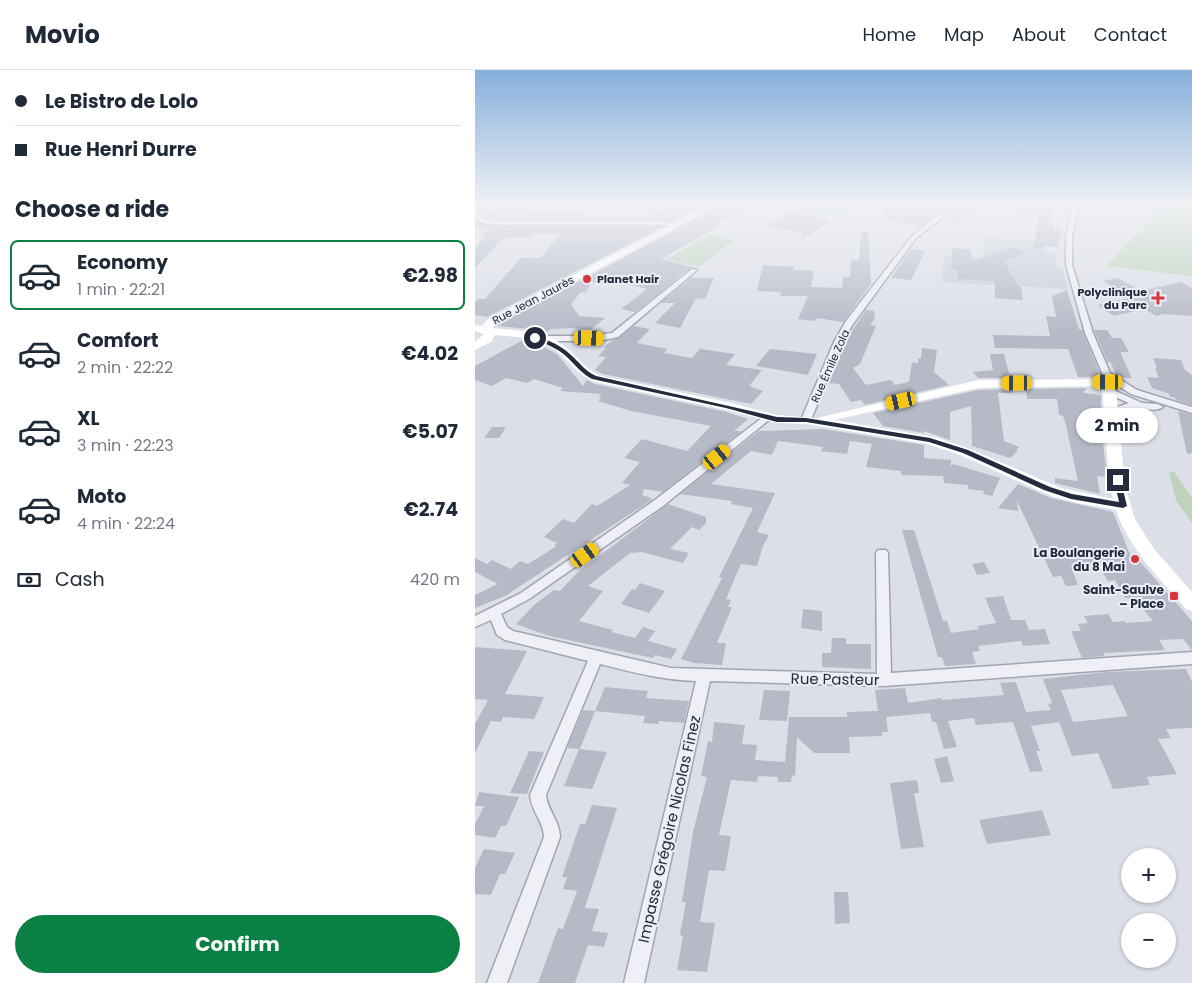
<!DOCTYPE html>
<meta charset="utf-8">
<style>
body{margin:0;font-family:Poppins,sans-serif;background:#f2f2f3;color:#1f2937;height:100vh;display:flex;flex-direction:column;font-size:19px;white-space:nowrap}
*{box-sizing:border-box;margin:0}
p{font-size:16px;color:#747a83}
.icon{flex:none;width:28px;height:28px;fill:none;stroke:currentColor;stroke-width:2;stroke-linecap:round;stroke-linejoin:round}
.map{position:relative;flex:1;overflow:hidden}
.sheet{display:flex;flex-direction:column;background:#fff;width:475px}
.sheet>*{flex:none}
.guide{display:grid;align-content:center;height:110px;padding:0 15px;background:#fff}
.controls{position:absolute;left:646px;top:778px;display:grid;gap:10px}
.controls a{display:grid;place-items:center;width:55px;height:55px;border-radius:50%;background:#fff;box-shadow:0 1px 4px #0004;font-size:25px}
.end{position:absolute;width:22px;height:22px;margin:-11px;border:6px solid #252b3e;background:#fff;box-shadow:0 0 0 2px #fff}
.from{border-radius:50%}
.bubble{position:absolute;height:35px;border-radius:18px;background:#fff;box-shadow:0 1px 4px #0004;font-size:16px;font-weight:700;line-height:35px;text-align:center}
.car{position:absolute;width:15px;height:30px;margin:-15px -8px;border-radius:6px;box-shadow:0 0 4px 1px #0007;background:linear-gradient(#f5c518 24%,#345 0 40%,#f5c518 0 76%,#345 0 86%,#f5c518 0)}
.guide b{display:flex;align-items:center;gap:18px;height:48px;font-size:19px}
.guide b+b{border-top:1px solid #e0e1e3}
.guide i{width:12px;height:12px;background:#1f2937}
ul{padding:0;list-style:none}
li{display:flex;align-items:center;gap:15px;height:70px;margin:0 10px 8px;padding:0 5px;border:2px solid transparent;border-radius:8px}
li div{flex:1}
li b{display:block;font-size:19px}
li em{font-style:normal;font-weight:700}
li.selected{border-color:#0b8043}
li>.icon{width:45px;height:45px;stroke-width:1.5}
h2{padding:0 15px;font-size:22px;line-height:60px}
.pay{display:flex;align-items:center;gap:12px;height:55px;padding:0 15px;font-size:19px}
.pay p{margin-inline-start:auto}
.action{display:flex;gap:10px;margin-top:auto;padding:10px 15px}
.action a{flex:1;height:58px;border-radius:30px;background:#0b8043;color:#fff;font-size:20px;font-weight:700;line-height:58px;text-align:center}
header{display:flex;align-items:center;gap:30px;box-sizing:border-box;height:70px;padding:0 25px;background:#fff;border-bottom:1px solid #e0e1e3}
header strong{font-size:24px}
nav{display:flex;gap:28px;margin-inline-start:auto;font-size:18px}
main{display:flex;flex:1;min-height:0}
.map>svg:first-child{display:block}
.built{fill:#caced9}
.green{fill:#bfd2bc}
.building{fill:#b6bac7;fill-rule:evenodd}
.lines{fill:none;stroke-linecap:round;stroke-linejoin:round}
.street-casing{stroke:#a1a5b1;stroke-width:3}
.street{fill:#eff0f5;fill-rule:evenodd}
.secondary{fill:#fff;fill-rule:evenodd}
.route{fill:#252b3e}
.poi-dot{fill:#d7363e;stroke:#ebeef5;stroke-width:2}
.labels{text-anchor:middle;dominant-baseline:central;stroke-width:4;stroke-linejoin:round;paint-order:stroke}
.far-poi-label{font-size:11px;font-weight:bold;fill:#252b3e;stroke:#ebeef5;text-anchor:start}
.far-street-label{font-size:11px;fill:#252b3e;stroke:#ebeef5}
.poi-label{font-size:12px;font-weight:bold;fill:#252b3e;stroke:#ebeef5;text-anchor:end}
.near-street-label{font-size:15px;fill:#252b3e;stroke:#ebeef5}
</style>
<header>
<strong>Movio</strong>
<nav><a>Home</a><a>Map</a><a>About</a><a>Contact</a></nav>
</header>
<main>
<section class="sheet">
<div class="guide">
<b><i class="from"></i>Le Bistro de Lolo</b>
<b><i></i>Rue Henri Durre</b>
</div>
<h2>Choose a ride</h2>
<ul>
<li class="selected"><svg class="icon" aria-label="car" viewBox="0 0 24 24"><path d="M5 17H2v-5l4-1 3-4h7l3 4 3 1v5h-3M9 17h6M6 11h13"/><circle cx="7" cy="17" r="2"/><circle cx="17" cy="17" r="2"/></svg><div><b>Economy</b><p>1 min · 22:21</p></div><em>€2.98</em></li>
<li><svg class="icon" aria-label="car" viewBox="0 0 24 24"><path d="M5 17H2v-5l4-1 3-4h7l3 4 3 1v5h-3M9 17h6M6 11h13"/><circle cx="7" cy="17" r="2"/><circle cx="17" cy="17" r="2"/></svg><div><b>Comfort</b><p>2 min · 22:22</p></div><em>€4.02</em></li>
<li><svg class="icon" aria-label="car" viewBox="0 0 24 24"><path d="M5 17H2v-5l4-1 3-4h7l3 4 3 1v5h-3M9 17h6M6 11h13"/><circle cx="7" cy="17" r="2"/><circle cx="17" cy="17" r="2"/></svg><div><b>XL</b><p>3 min · 22:23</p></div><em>€5.07</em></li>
<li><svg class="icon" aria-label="car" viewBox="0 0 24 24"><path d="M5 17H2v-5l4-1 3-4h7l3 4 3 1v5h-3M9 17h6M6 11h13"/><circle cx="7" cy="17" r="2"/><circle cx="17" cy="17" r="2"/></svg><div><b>Moto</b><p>4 min · 22:24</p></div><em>€2.74</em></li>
</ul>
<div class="pay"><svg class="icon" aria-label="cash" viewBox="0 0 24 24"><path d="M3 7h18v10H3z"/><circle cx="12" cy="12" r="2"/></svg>Cash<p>420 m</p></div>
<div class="action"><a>Confirm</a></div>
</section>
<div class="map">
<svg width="717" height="913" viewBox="0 0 717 913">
<rect width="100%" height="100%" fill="#dcdfe7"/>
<path class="built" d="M 508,168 L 569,171 L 571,182 L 580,183 L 582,196 L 588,198 L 593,219 L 467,212 L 469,186 L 509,188 Z"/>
<path class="green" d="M 301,134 L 377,134 L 383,135 L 365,147 Z
M 692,134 L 717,134 L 717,206 L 631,196 Z
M 235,165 L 259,170 L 224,197 L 192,189 Z
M 697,401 L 700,403 L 717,428 L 717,453 L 701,430 L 694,403 Z"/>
<path class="building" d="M 22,134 L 58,134 L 51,141 L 110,141 L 105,147 L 170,148 L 200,134 L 232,134 L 198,151 L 187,149 L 20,149 L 9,147 Z
M 249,134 L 276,134 L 240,155 L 244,156 L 186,189 L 218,197 L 202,207 L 204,207 L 160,242 L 146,239 L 172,219 L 148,213 L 140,213 L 135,215 L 116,212 L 111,222 L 106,222 L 96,234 L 104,246 L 130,248 L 115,260 L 97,258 L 75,259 L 70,264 L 62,262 L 66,260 L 21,256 Z
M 410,134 L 475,134 L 447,156 L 414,150 L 416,148 L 408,147 Z
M 542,134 L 578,134 L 576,139 L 579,140 L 574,152 L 579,152 L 579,159 L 587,160 L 583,177 L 571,176 L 558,181 L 564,144 L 542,141 Z
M 486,135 L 500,139 L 477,158 L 478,142 Z
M 314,142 L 350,148 L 347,150 L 355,151 L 326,170 L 328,163 L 291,155 Z
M 3,152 L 20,157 L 187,157 L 12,247 L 0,245 L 0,232 L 4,229 L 10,229 L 46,188 L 66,188 L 86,163 L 57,163 L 53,167 L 28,168 L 0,198 L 0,178 L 10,167 L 5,167 L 14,158 L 0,159 L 0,155 Z
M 386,162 L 393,162 L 396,214 L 368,252 L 342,248 L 340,251 L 323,249 L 333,226 L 305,226 L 306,222 L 282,221 L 288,195 L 320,197 L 318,200 L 339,201 L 335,222 L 336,217 L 367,218 L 368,207 L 375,207 L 376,189 L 384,190 Z
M 538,177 L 553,183 L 529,191 L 543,216 L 546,216 L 548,230 L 520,228 L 520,211 L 483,209 L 483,200 L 476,199 L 477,178 L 494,179 L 496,181 L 497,191 Z
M 436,179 L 450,181 L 436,210 L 416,208 Z
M 216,208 L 239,208 L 230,229 L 221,228 L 205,258 L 180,253 L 200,233 L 186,233 Z
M 643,208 L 665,221 L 706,212 L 717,218 L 717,246 L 689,244 L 681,246 L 670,239 L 639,246 L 622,235 L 655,228 L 628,211 Z
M 592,220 L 604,259 L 607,260 L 624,301 L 625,303 L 621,307 L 603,307 L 593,279 L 520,278 L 518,265 L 575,266 L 571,246 L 581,247 L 577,226 Z
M 391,240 L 399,241 L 400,248 L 395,255 L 401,256 L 385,294 L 378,298 L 391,315 L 416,310 L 420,315 L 434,312 L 437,292 L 443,293 L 443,289 L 446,288 L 447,278 L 462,280 L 459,302 L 474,315 L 390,335 L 386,330 L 376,332 L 364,314 L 353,313 L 371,270 Z
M 159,256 L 175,259 L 162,273 L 192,279 L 189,283 L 217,288 L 225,279 L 260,284 L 251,295 L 287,300 L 274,316 L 288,321 L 276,334 L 128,304 L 120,300 L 131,287 L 123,286 L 131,278 L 128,278 L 138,270 L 144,268 Z
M 619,260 L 632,260 L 637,268 L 646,268 L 654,282 L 645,282 L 657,308 L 646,308 L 641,305 L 635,291 L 633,293 Z
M 48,270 L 61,273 L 82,284 L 108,316 L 112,310 L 120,314 L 251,342 L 273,349 L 259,361 L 267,361 L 188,422 L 169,419 L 167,425 L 178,429 L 30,526 L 0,538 L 0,525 L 23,514 L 0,502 L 0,488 L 12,494 L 17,490 L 36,499 L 45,491 L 53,494 L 82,476 L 79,475 L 82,473 L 69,467 L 88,449 L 99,453 L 117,434 L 122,436 L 155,415 L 147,413 L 165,392 L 149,388 L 167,369 L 212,381 L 236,356 L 156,341 L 123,331 L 126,328 L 123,327 L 127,324 L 85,321 L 88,318 L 59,309 L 52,313 L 31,308 L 17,316 L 0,310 L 0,296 Z
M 295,279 L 342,284 L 333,305 L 281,296 Z
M 515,284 L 529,284 L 535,308 L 503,308 L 498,302 L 518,300 Z
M 678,288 L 706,290 L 710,300 L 717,305 L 717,335 L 701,330 L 700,328 L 694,326 L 695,324 L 677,318 L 672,307 L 684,308 L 680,299 L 682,298 Z
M 612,318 L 608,323 L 626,325 L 626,356 L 632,407 L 622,406 L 625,424 L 580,413 L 580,408 L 603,411 L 591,355 L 588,346 L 584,345 L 582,329 L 552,329 L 551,319 Z
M 538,319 L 538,323 L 523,323 L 529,371 L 544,377 L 541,380 L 543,381 L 535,388 L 497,376 L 496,336 L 475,342 L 475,370 L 449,361 L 449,363 L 408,356 L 398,343 L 503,320 Z
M 703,341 L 717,345 L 717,383 L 712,384 Z
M 17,357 L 31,357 L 24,368 L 9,368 Z
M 348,359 L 449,375 L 449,388 L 476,390 L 476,396 L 478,394 L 525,408 L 517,426 L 508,424 L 509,421 L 493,419 L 493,415 L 469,413 L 468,406 L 426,405 L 426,401 L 391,397 L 397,374 L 375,371 L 372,384 L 346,381 L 348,377 L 303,371 L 297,385 L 276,381 L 236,414 L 300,423 L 282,462 L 294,465 L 288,476 L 282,496 L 266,494 L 251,529 L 256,530 L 253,537 L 257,537 L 242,573 L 251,573 L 247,595 L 219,593 L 206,589 L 247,508 L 244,507 L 278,438 L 256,434 L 257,431 L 205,424 L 284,361 Z
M 543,414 L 576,428 L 638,442 L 656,487 L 660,486 L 717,551 L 717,580 L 708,569 L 684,570 L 690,580 L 629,583 L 629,586 L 607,588 L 596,561 L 606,561 L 603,554 L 613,553 L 609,546 L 633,544 L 638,552 L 650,551 L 651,553 L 678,551 L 659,528 L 650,528 L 640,510 L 633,511 L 627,501 L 598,502 L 603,515 L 591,516 L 586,506 L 578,507 L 542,431 L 543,441 L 523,438 Z
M 193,434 L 231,447 L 231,453 L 224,460 L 217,457 L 195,479 L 214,483 L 208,493 L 167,482 L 155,483 L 113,516 L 128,521 L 104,551 L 138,560 L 136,562 L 160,568 L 168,557 L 180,561 L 173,571 L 202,579 L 196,589 L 180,585 L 178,588 L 74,566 L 41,554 L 59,535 L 79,520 L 85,521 L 102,503 Z
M 427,460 L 439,460 L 468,551 L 472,551 L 476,563 L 504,559 L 502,556 L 521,553 L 510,528 L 528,526 L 536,550 L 550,550 L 554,560 L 570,559 L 575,574 L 548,576 L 546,571 L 503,576 L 505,581 L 497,582 L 501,594 L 470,596 L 467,587 L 463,587 Z
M 509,492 L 515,503 L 502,505 L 497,494 Z
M 165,513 L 190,521 L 174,543 L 146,534 L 157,519 L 160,520 Z
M 328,539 L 347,541 L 347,561 L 326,558 Z
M 357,568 L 371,568 L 371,574 L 396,574 L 396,599 L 347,597 L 347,583 L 356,583 Z
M 0,577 L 52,581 L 30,624 L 69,627 L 59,649 L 28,647 L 26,652 L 16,651 L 0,683 L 0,654 L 13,630 L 0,629 Z
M 711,599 L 717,612 L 717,658 L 691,659 L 696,668 L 683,669 L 702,704 L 672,707 L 675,715 L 638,719 L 623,683 L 597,686 L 584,652 L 556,656 L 565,681 L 561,681 L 568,701 L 555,702 L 538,652 L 501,655 L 499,648 L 473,651 L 482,677 L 469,679 L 461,652 L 457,652 L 455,643 L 411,647 L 413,662 L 407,662 L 407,666 L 374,667 L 375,683 L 339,683 L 322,667 L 320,706 L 317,705 L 316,712 L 303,712 L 303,707 L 283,706 L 282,712 L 256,710 L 244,765 L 256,766 L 250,801 L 234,800 L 225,852 L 240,853 L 232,902 L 202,900 L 208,866 L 205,865 L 211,832 L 207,832 L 213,794 L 218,762 L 232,707 L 226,706 L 233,671 L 237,672 L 239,652 L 270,655 L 267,674 L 282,675 L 280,690 L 310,692 L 314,647 L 372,647 L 372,642 L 403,641 L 400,620 L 430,618 L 433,633 L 466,628 L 467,630 L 529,625 L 525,613 L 541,612 L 551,642 L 576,640 L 573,634 L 577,633 L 568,609 L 630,602 ZM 638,615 L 653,646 L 598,652 L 586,620 Z
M 130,617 L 173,621 L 171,628 L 214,631 L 209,653 L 184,651 L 183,654 L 168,653 L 170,646 L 120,641 L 105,679 L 132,682 L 117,719 L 89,716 L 104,679 L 92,678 L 108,640 L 120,641 Z
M 289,620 L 315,621 L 312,651 L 284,650 Z
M 54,681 L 69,682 L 52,724 L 35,723 Z
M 472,686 L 479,711 L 466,713 L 459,689 Z
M 442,710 L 444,723 L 439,723 L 449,777 L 426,779 L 415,713 Z
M 4,722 L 44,727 L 31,756 L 26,756 L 20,768 L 0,765 L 0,754 L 9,736 L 0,736 Z
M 117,735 L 142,738 L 110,838 L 124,839 L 117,861 L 133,863 L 129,877 L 113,875 L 100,913 L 63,913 L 83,858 L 88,859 L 102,821 L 88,819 L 92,807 L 87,807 L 105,754 L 110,754 Z
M 567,740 L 576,765 L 512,774 L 504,750 Z
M 9,779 L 40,783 L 30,804 L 25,804 L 16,825 L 0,824 L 0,798 Z
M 359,822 L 373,822 L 375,853 L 360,854 Z"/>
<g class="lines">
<g class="street-casing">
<path id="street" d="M 478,134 L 485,134 L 441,168 L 378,254 L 367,272 L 336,350 L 334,352 L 328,352 L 326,350 L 359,272 L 371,251 L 437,166 Z
M 598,134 L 604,134 L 597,166 L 597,195 L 618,263 L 635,303 L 662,320 L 717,337 L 717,343 L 656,324 L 637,312 L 633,315 L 629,312 L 626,300 L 610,263 L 591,195 L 591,166 Z
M 0,142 L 10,150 L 20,151 L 187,151 L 206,155 L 203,157 L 187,155 L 20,155 L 6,152 L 0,147 Z
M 217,199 L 222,200 L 143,267 L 124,271 L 65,271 L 61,269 L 74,266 L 114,266 L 137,263 Z
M 634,318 L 667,333 L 683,334 L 688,337 C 680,343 666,337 657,338 C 648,339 642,345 634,344 L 634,340 L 654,333 L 631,323 L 630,321 Z
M 292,344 L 295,345 L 295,349 L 188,436 L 54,529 L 26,544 L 32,557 L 38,561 L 196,598 L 402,604 L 401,483 L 403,480 L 411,480 L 413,483 L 416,603 L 717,582 L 717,594 L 409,616 L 235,611 L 169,913 L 149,913 L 221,611 C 187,610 157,602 125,594 L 71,725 C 72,740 85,751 85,767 L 32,913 L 12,913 L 69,767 C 69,752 56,741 55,725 L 113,591 L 30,570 L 22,565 L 16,550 L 0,557 L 0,546 L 46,523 L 180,430 Z"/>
</g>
<use href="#street" class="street"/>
<path class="secondary" d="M 236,134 L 247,134 L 21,253 L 18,258 C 41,261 67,260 87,274 C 101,284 110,300 127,306 L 252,332 L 302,345 L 342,348 L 503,310 L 637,309 L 642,329 L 650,416 L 660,449 L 679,479 L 717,522 L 717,541 L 711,539 C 685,509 654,479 641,440 L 602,433 L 576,426 L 485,385 L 452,374 L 331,354 L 302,353 L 251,340 L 120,312 C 101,305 93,288 77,278 C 60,267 39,267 20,265 L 16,272 L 0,280 L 0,272 L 9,264 L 0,261 L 0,255 L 7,256 L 13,249 ZM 627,316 L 633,399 L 638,429 L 586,418 L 495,379 L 460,367 L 359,350 L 503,318 Z"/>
</g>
<linearGradient id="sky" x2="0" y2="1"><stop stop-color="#86afdc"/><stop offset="0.51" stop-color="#eff1f4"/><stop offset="1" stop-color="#eff1f4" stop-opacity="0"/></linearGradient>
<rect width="717" height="262" fill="url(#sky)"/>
<path class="route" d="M 60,266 C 73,270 86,275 96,285 C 105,293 110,301 121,306 L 302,347 L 331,348 L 455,368 L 493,380 L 575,417 L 597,424 L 644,432 L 639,410 L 645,408 L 652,436 L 648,438 L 596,429 L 569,420 L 488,383 L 454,372 L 331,352 L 302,352 L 251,338 L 117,309 C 106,303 101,296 93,288 C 83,278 71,274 58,269 Z"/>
<g class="poi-dot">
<circle cx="112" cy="209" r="5"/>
<path d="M680.5 220.5h5v5h5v5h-5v5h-5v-5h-5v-5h5z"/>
<circle cx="660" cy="489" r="5"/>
<rect x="694" y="521" width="10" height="10" rx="2.5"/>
</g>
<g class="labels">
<g class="far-poi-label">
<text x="122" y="209">Planet Hair</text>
<text x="672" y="222" text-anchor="end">Polyclinique<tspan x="672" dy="13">du Parc</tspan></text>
</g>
<g class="far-street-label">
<text transform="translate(58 230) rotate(-28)">Rue Jean Jaurès</text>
<text transform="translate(355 296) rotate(-66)">Rue Émile Zola</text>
</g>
<g class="poi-label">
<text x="650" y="482">La Boulangerie<tspan x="650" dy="14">du 8 Mai</tspan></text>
<text x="689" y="519">Saint-Saulve<tspan x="689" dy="14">– Place</tspan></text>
</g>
<g class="near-street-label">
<text transform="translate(360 609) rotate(1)">Rue Pasteur</text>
<text transform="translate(194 759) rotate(-77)">Impasse Grégoire Nicolas Finez</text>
</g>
</g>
</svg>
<div class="controls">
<a>+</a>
<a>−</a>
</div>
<i class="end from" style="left:60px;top:268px"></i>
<i class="end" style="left:643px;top:410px"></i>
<div class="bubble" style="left:601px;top:338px;width:82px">2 min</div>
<i class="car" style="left:114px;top:268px;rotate:92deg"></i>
<i class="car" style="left:633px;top:312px;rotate:270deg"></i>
<i class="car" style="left:542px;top:313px;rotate:270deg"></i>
<i class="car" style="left:426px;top:331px;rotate:257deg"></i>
<i class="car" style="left:242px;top:387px;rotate:51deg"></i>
<i class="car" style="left:110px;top:485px;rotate:55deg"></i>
</div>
</main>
